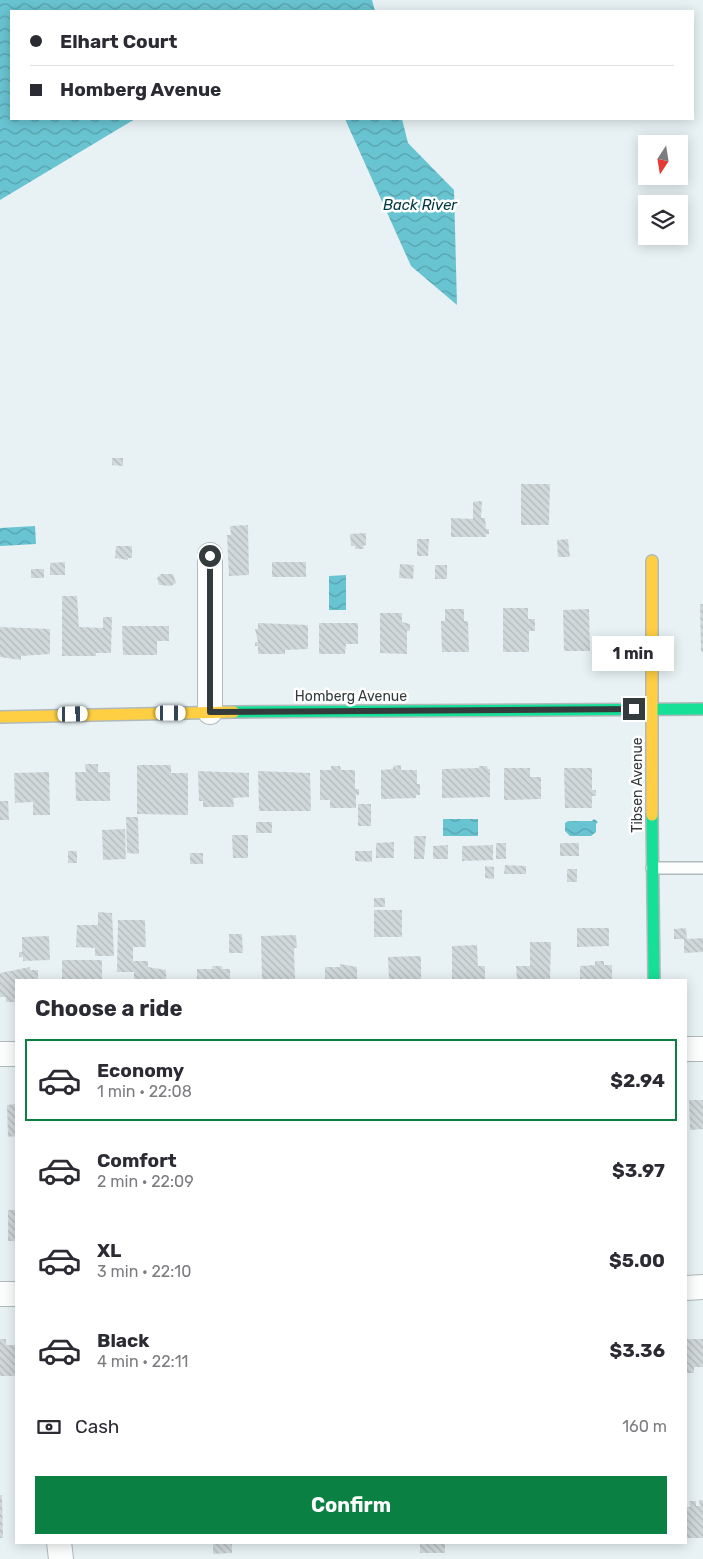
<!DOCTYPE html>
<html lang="en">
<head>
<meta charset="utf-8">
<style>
	body { margin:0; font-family:Rubik,sans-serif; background:#f7f7f7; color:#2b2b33; height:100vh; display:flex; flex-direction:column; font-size:19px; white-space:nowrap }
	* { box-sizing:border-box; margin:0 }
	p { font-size:16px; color:#7c7c81 }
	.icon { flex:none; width:28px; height:28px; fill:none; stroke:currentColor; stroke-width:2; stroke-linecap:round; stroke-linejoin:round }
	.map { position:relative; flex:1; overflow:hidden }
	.details { position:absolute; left:15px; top:979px; width:672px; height:565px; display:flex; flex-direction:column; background:#fff; border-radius:0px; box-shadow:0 2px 12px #0003 }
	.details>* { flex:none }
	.guide { position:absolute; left:10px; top:10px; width:684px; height:110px; border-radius:0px; box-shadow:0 2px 12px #0003; display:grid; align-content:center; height:110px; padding:0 20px; background:#fff }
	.needle { width:32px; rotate:192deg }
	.fabs { position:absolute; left:638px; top:135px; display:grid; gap:10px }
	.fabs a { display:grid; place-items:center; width:50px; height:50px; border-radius:0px; background:#fff; box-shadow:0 2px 12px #0003; font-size:25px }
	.end { position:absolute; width:22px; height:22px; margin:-11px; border:6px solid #333b3c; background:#fff; box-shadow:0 0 0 2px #fff }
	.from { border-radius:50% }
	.bubble { position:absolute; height:35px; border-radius:0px; background:#fff; box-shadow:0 2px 12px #0003; font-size:16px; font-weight:700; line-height:35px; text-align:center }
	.car { position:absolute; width:15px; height:30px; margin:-15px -8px; border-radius:6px; box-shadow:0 0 4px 1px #0007; background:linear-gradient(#fff 24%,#345 0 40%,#fff 0 76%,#345 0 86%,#fff 0) }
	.guide b { display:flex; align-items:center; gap:18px; height:48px; font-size:19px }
	.guide b+b { border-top:1px solid #e1e1e2 }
	.guide i { width:12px; height:12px; background:#2b2b33 }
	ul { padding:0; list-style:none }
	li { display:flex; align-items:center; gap:15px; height:82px; margin:0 10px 8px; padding:0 10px; border:2px solid transparent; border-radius:0px }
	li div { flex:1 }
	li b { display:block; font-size:19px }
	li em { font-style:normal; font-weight:700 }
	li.selected { border-color:#0b8043 }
	li>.icon { width:45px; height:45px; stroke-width:1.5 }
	h2 { padding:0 20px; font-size:22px; line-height:60px }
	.pay { display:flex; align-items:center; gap:12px; height:55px; padding:0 20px; font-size:19px }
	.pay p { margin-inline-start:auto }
	.cta { display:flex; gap:10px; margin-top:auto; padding:10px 20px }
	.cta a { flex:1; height:58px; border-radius:0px; background:#0b8043; color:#fff; font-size:20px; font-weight:700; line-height:58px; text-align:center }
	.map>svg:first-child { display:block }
</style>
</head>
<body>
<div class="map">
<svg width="703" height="1559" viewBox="0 0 703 1559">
	<defs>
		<pattern id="water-waves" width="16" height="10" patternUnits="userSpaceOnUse" patternTransform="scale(1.25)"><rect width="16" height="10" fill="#69c4d2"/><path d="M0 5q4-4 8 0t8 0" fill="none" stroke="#57a0ac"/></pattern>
		<pattern id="building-back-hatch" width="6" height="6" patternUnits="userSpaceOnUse" patternTransform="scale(1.25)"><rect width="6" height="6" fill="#d0d8da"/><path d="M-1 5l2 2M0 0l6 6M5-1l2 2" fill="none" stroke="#b3babc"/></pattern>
	</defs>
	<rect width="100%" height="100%" fill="#e8f2f4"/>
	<g fill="url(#water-waves)">
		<path d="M0 0H372L375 11H11V119H135L0 200Z"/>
		<path d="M345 119H402L408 143 454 190 457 305 411 266Z"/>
		<path d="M35 526 36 544 0 546V528Z"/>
		<path d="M346 575V610H329V576Z"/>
		<rect x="443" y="819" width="35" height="17"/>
		<path d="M594 819 598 822 596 824V832L591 836H570L565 831V823L568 821H592Z"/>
	</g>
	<g fill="url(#building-back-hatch)">
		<path d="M112 458H123V466L112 465Z"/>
		<path d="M521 484H550L549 525H521Z"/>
		<path d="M482 501 481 518H485L486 529H489V534H486V537H451V518L473 519V502Z"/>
		<path d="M248 525 249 575 229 576 227 535H231L230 526Z"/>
		<path d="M366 533V545L363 546 364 549H355V546H351L350 534Z"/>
		<path d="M417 539H429L428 556H417Z"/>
		<path d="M568 539 570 557H558L557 540Z"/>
		<path d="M116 546H132V558H128V560L115 558Z"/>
		<path d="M65 562V575H50V563Z"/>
		<rect x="272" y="562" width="34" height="15"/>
		<path d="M400 564 414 565 413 579 399 578Z"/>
		<rect x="435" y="565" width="12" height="14"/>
		<rect x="31" y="569" width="13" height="9"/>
		<path d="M161 574H173L176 583 171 586 159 585 157 578Z"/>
		<path d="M62 596H77L79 627 103 628V617H112L111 653H96V656H62Z"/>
		<path d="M700 604H703V652H701Z"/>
		<path d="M503 608H528V619H535V631H529V652H503Z"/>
		<path d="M445 609H464V621H468L469 652H442L441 621H445Z"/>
		<path d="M589 609 590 651H564L563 610Z"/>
		<path d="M380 613H402V622L410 624V631H407V654L380 653Z"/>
		<path d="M258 623 308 625V649L285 650V654H258V646H255V642H258L255 629H258Z"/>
		<path d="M319 623H358V644H346L345 654H319Z"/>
		<path d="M122 626H169V641H157V655H123Z"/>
		<path d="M0 627 50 629V654L21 656V660L0 657Z"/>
		<path d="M85 764H98V772H110V801H76L75 772H86Z"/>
		<path d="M137 765H171V773H188V815L137 814Z"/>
		<path d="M401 765V770H417V784H420V795H416V798L381 799V770L393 769V766Z"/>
		<path d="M331 766H340L341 770H355V789H359V795H356V808H330V800H320V770H331Z"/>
		<path d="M479 766H487L488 769H490V797L442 798V769L479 768Z"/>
		<path d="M504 768H530V777H541V799L504 800Z"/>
		<path d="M564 768H592V790H596V796H592V808H565Z"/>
		<path d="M198 771 249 773V797L233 798 234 807H203V801H199Z"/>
		<path d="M258 771 310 773 311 811H259Z"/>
		<path d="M49 772 50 815H33V802L15 803 14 773Z"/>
		<path d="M0 801H8L9 820H0Z"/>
		<rect x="358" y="804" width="13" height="22"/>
		<path d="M126 817H138L139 854 127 853Z"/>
		<rect x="256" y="822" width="16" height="11"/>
		<path d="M125 829 126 859 103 860 102 830Z"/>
		<path d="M232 835H248V858H233Z"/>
		<path d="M414 836H426L424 859H414Z"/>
		<path d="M394 842V858H376V843Z"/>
		<rect x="496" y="843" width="10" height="16"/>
		<rect x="560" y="843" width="19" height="13"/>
		<path d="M448 845V859H433V846Z"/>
		<path d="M493 845V860L462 861V846Z"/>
		<rect x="68" y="851" width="9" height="12"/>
		<path d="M355 851H372V862L355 861Z"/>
		<rect x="190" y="853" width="13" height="11"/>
		<path d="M505 865 526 866V874H504Z"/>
		<path d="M485 866 494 867V879L485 878Z"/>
		<rect x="567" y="869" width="10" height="13"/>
		<rect x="374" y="898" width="11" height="9"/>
		<rect x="374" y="910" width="28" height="27"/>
		<path d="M98 912 112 913 114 956H95V948L76 947 77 925H98Z"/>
		<path d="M118 920H145L146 947H133V961H148V967L166 970V980H134V972H117Z"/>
		<path d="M577 928H609V946L577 947Z"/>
		<path d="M686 928 687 939 703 938V952L684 953V939H674V929Z"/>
		<path d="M229 934H242L243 953H229Z"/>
		<path d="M296 935 297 948H294L295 980H262L261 936Z"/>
		<path d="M49 936 50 960 23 961V957H19V952H22V937Z"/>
		<path d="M530 942H551L550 980H517L516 966H530Z"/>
		<path d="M477 945 478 966H485V980H452V946Z"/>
		<path d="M421 956V980H389L388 957Z"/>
		<rect x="62" y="960" width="40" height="20"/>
		<path d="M595 961H604V965H612V980H580V966L595 965Z"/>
		<path d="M340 964 357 967V980H325V967H340Z"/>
		<path d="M212 966H222V969H230V980H197V969H213Z"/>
		<path d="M30 967V970H38V980H16V1002H6V997H0V973Z"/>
		<path d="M689 1100H703V1129L690 1130Z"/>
		<path d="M16 1104V1136L8 1137 7 1105Z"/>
		<rect x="8" y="1210" width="8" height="31"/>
		<path d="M0 1339H6V1345H16V1376H0Z"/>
		<path d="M686 1339H703V1367H694V1373H687Z"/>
		<path d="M0 1495H2L3 1538H0Z"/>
		<path d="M699 1500H703V1538H686V1507H690L689 1501H696V1506H700Z"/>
		<path d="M213 1542H232V1553L213 1554Z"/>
		<rect x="420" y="1542" width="25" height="11"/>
	</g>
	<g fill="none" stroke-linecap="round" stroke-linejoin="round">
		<g stroke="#b1b9bb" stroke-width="14">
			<path id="lane" d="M652 868H703"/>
		</g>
		<g stroke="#b1b9bb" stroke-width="26">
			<g id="street">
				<path d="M210 712V555"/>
				<path d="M686 1049H703"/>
				<path d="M0 1054H16"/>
				<path d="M686 1288 703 1287"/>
				<path d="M0 1294H16"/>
				<path d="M59 1542 61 1559"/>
			</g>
		</g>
		<g stroke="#b1b9bb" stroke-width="14">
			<g id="fast">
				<path d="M234 712 703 709"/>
				<path d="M652 815 654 980"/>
			</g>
		</g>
		<g stroke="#b1b9bb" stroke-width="14">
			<g id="slow">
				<path d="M652 561V815"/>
				<path d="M0 717 234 712"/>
			</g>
		</g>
		<use href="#lane" stroke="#fcfdfd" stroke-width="11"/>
		<use href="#street" stroke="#fcfdfd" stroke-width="24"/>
		<use href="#fast" stroke="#16e098" stroke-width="11"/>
		<use href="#slow" stroke="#ffcf43" stroke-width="11"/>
	</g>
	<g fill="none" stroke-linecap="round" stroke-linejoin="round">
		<path stroke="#333b3c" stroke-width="6" d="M210 556V712L634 709"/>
	</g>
	<g text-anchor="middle" stroke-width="5" stroke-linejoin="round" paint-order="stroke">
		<g font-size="14" fill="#333b3c" stroke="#fff">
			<text x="351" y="701">Homberg Avenue</text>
			<text transform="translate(637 785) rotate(-90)" y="5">Tibsen Avenue</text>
		</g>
		<g font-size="15" font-style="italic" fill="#003941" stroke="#fff">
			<text x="420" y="210">Back River</text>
		</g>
	</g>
</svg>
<div class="fabs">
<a><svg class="needle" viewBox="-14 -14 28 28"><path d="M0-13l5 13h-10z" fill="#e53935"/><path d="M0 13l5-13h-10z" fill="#7c7c81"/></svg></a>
<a><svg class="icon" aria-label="layers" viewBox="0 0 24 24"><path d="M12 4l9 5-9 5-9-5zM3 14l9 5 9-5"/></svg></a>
</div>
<i class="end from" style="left:210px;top:556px"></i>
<i class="end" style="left:634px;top:709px"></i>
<div class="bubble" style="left:592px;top:636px;width:82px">1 min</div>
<i class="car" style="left:171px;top:713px;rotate:90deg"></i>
<i class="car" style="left:73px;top:714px;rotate:89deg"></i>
<div class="guide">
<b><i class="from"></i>Elhart Court</b>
<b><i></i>Homberg Avenue</b>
</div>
<section class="details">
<h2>Choose a ride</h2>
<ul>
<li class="selected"><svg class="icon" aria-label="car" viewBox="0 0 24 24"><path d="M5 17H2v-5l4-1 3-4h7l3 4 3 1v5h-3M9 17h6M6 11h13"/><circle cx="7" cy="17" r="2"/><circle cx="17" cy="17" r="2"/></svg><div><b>Economy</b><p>1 min · 22:08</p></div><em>$2.94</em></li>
<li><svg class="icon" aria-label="car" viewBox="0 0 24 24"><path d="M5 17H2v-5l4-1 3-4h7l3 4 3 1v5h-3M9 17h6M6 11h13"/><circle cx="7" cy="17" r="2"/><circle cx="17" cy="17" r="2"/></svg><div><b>Comfort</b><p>2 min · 22:09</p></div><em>$3.97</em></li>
<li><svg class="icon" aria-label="car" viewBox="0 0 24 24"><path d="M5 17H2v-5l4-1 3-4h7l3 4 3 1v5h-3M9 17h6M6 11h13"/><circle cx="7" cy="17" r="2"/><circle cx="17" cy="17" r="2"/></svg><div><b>XL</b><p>3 min · 22:10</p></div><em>$5.00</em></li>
<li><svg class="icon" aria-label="car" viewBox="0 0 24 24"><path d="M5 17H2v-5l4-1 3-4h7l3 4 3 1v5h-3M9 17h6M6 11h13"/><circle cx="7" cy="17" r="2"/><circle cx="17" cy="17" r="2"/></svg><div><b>Black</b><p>4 min · 22:11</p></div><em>$3.36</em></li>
</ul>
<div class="pay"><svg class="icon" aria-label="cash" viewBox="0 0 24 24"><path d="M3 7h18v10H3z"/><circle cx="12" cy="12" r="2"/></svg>Cash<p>160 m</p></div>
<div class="cta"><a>Confirm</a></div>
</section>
</div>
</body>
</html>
